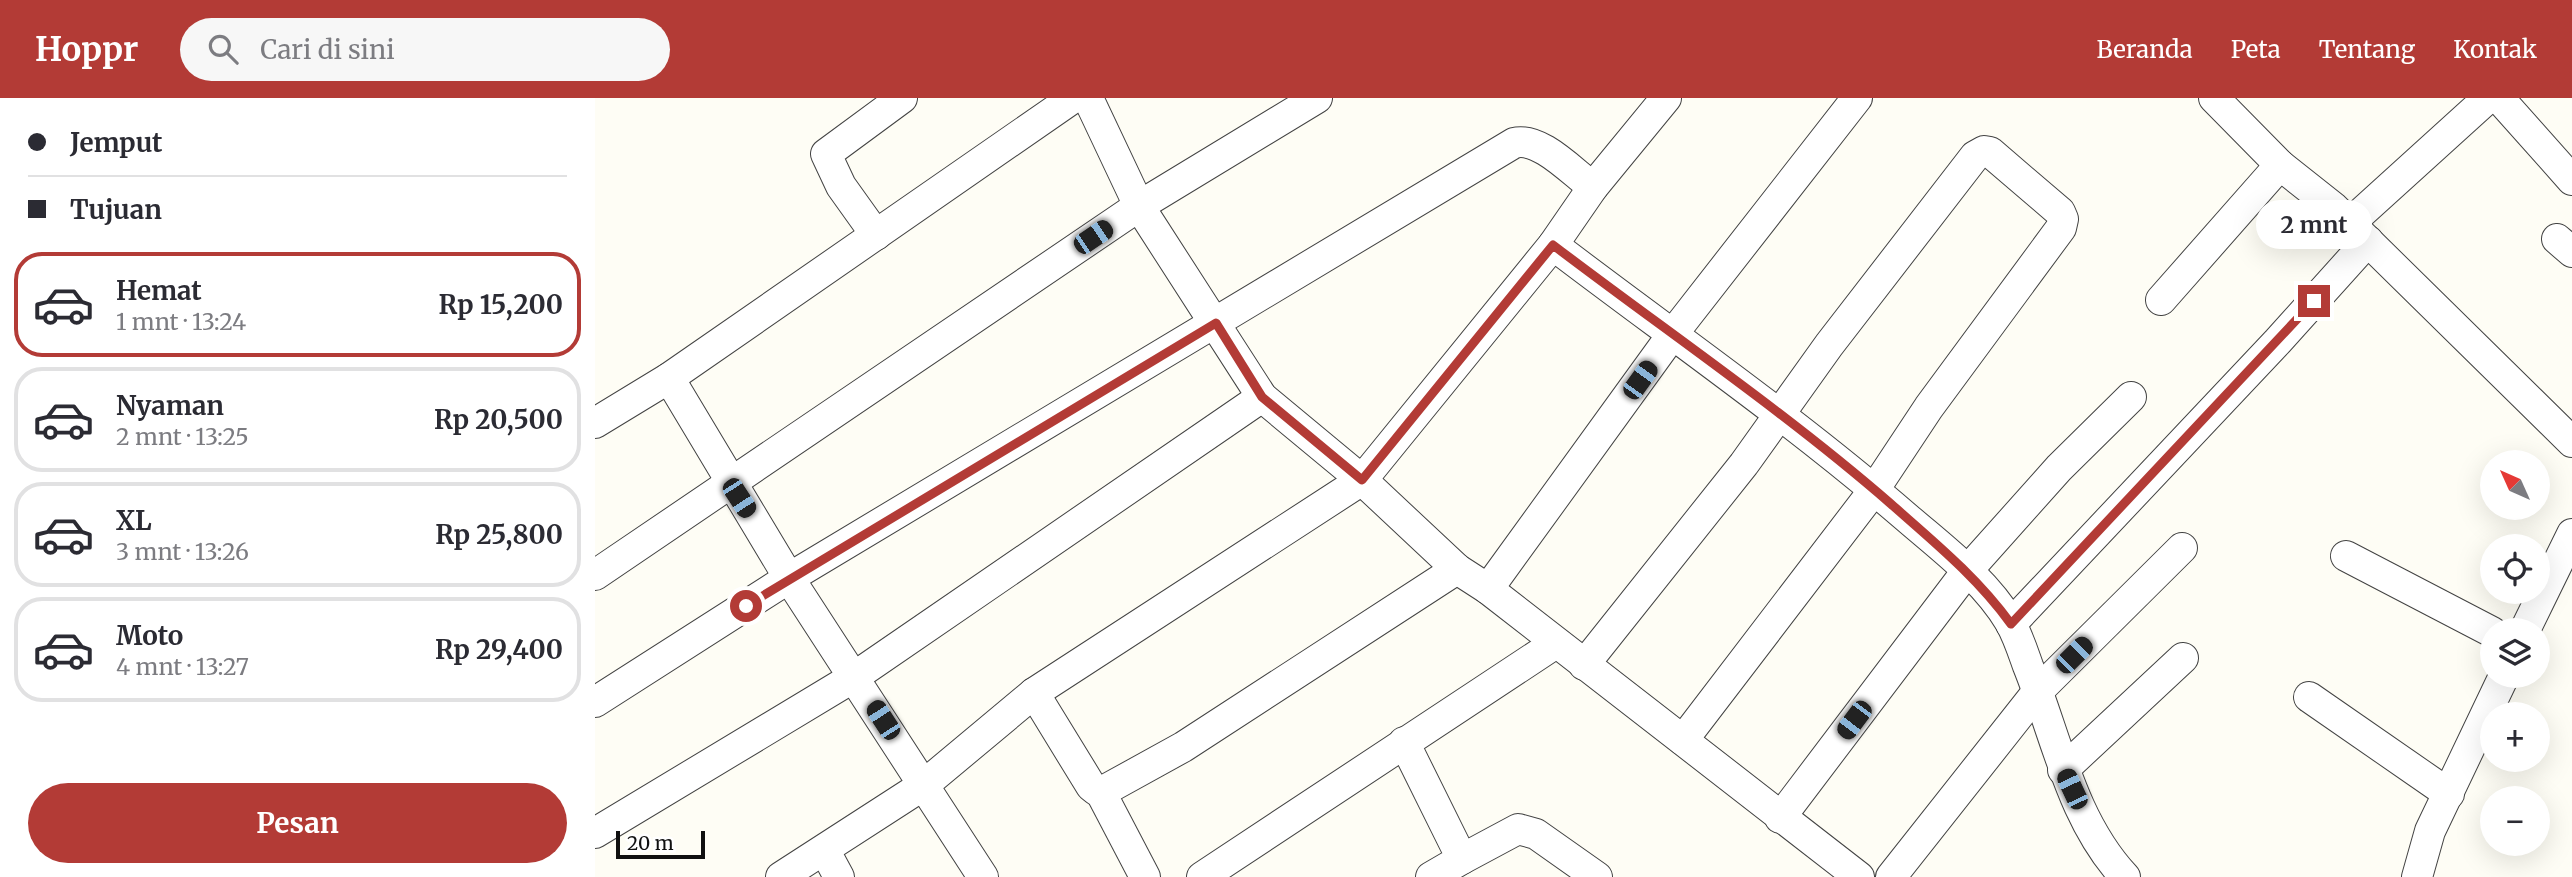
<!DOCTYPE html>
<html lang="id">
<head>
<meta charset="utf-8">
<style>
	body { margin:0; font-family:Merriweather,serif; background:#f7f7f7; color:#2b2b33; height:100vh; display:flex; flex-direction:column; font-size:26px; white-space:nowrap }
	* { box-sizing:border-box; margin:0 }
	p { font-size:23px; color:#7c7c81 }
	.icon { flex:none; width:38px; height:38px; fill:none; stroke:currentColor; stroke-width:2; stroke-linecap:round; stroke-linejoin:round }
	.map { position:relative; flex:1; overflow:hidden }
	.drawer { display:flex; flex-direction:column; background:#fff; width:595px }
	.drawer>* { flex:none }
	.banner { display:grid; align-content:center; height:154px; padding:0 28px; background:#fff }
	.needle { width:46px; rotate:315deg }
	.tools { position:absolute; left:1885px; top:352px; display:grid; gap:14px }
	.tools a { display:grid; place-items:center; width:70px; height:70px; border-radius:50%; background:#fff; box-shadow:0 7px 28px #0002; font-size:35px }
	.scale { position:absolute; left:21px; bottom:18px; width:89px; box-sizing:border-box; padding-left:7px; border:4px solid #101010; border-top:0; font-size:19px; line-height:24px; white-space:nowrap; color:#101010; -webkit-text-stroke:5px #fff; paint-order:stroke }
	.end { position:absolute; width:32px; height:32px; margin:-16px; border:9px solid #b33b36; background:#fff; box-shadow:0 0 0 4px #fff }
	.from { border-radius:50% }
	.bubble { position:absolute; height:49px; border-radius:24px; background:#fff; box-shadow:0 7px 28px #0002; font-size:23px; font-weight:700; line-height:49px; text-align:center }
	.car { position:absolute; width:21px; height:42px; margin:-21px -10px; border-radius:9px; box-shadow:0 0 5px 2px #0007; background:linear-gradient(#222 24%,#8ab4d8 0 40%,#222 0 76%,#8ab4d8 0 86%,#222 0) }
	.banner b { display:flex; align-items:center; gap:24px; height:66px; font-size:26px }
	.banner b+b { border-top:2px solid #e1e1e2 }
	.banner i { width:18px; height:18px; background:#2b2b33 }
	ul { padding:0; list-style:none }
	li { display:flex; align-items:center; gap:21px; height:105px; margin:0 14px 10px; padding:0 14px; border:4px solid #e1e1e2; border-radius:28px }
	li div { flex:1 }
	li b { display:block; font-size:26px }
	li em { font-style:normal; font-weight:700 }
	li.active { border-color:#b33b36 }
	li>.icon { width:63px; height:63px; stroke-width:1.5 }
	.primary-button { display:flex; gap:14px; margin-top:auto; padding:14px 28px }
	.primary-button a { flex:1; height:80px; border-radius:42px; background:#b33b36; color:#fff; font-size:28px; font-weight:700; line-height:80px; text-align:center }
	header { display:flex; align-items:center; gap:42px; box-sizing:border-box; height:98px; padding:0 35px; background:#b33b36; color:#fff }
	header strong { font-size:33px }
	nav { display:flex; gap:38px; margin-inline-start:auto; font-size:24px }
	.search { width:490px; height:63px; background:#f7f7f7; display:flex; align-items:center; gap:18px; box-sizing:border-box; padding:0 24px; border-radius:38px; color:#7c7c81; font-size:26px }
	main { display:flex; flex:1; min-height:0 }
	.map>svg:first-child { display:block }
</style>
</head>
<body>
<header>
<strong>Hoppr</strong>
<div class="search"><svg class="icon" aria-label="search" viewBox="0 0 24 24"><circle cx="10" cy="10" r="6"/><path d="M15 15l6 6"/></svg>Cari di sini</div>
<nav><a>Beranda</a><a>Peta</a><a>Tentang</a><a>Kontak</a></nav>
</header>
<main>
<section class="drawer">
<div class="banner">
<b><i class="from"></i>Jemput</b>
<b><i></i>Tujuan</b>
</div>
<ul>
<li class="active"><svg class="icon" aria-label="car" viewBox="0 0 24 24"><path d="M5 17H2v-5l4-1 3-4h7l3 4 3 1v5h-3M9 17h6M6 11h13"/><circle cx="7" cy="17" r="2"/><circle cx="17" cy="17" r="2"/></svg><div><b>Hemat</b><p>1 mnt · 13:24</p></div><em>Rp 15,200</em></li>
<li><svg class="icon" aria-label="car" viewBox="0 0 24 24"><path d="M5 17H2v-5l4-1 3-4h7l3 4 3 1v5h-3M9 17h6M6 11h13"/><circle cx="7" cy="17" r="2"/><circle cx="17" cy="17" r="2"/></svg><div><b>Nyaman</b><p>2 mnt · 13:25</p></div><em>Rp 20,500</em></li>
<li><svg class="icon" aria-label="car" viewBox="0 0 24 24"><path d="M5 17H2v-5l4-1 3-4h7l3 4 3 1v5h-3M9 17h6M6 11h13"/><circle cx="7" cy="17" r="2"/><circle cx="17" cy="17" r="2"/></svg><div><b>XL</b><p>3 mnt · 13:26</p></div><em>Rp 25,800</em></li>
<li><svg class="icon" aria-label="car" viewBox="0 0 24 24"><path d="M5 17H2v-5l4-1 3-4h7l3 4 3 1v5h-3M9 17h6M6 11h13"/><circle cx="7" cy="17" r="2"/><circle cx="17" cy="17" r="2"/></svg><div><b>Moto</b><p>4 mnt · 13:27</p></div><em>Rp 29,400</em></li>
</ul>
<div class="primary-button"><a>Pesan</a></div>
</section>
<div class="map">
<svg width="1977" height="779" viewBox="0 0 1977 779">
	<rect width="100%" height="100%" fill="#fefdf5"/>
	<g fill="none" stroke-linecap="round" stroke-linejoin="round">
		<g stroke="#434343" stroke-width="32">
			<g id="street">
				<path d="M493 0 544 108 667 299 767 382 862 471 893 491 1264 779"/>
				<path d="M1619 0 1685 67 1738 109 1977 344"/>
				<path d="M1904 0 1977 82"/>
				<path d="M1754 126 1893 0"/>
				<path d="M281 137 246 88 231 56 307 0"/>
				<path d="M1962 141 1977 154"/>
				<path d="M958 147C1076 237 1199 322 1311 419 1348 451 1390 482 1415 524 1423 538 1428 554 1433 568 1462 640 1476 721 1530 779"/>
				<path d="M1566 202 1685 67"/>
				<path d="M74 280 194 480 388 779"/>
				<path d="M0 325 74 280 478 0"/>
				<path d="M1751 458 1897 534"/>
				<path d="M0 477 544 108 722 0"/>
				<path d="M893 491 1077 237 1262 0"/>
				<path d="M1416 526 1683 243 1773 143"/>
				<path d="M1930 532 1977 436"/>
				<path d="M989 567 1149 366 1234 247 1380 58 1389 53 1395 54 1465 114 1468 121 1466 130 1334 309 1279 392 1088 642"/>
				<path d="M439 595 496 688 501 692H510L588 649 862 471"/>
				<path d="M1714 599 1854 696"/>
				<path d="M0 604 194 480 919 45C945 38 978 75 998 89"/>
				<path d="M809 644 867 761 836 779"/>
				<path d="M1468 672 1588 560"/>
				<path d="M505 693 550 779"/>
				<path d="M1185 720 1372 473 1464 370 1536 299"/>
				<path d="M0 735 259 579 667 299"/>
				<path d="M230 753 244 779"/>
				<path d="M867 761 923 731 941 736 1002 779"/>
				<path d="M186 779 330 686 439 595 767 382 958 147 998 89 1071 0"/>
				<path d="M607 779 961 545"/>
				<path d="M1296 779 1443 593 1587 450"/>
				<path d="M1822 779 1835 733 1909 578"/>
			</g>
		</g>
		<use href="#street" stroke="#fff" stroke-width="30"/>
	</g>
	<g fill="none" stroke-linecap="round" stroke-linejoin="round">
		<path stroke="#b33b36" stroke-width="9" d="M151 508 621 225 667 299 767 382 958 147C1071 233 1189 313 1296 406 1339 444 1382 479 1416 526L1719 203"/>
	</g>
</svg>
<div class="tools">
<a><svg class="needle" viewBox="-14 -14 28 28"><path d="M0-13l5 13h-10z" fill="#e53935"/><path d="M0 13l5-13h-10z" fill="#7c7c81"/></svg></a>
<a><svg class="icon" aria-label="locate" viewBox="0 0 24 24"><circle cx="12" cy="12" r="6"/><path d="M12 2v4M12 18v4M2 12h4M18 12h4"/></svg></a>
<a><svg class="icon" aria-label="layers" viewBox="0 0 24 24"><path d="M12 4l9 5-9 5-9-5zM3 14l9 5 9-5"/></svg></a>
<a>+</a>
<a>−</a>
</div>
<div class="scale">20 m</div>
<i class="end from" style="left:151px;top:508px"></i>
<i class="end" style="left:1719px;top:203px"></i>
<div class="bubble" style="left:1661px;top:102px;width:116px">2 mnt</div>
<i class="car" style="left:498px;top:139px;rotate:56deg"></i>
<i class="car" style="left:1045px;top:282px;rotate:36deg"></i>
<i class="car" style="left:144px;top:400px;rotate:147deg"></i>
<i class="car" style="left:1479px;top:557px;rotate:45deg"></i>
<i class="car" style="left:288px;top:622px;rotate:327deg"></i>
<i class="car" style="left:1259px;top:622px;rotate:217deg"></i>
<i class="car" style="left:1477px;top:691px;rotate:335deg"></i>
</div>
</main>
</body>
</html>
